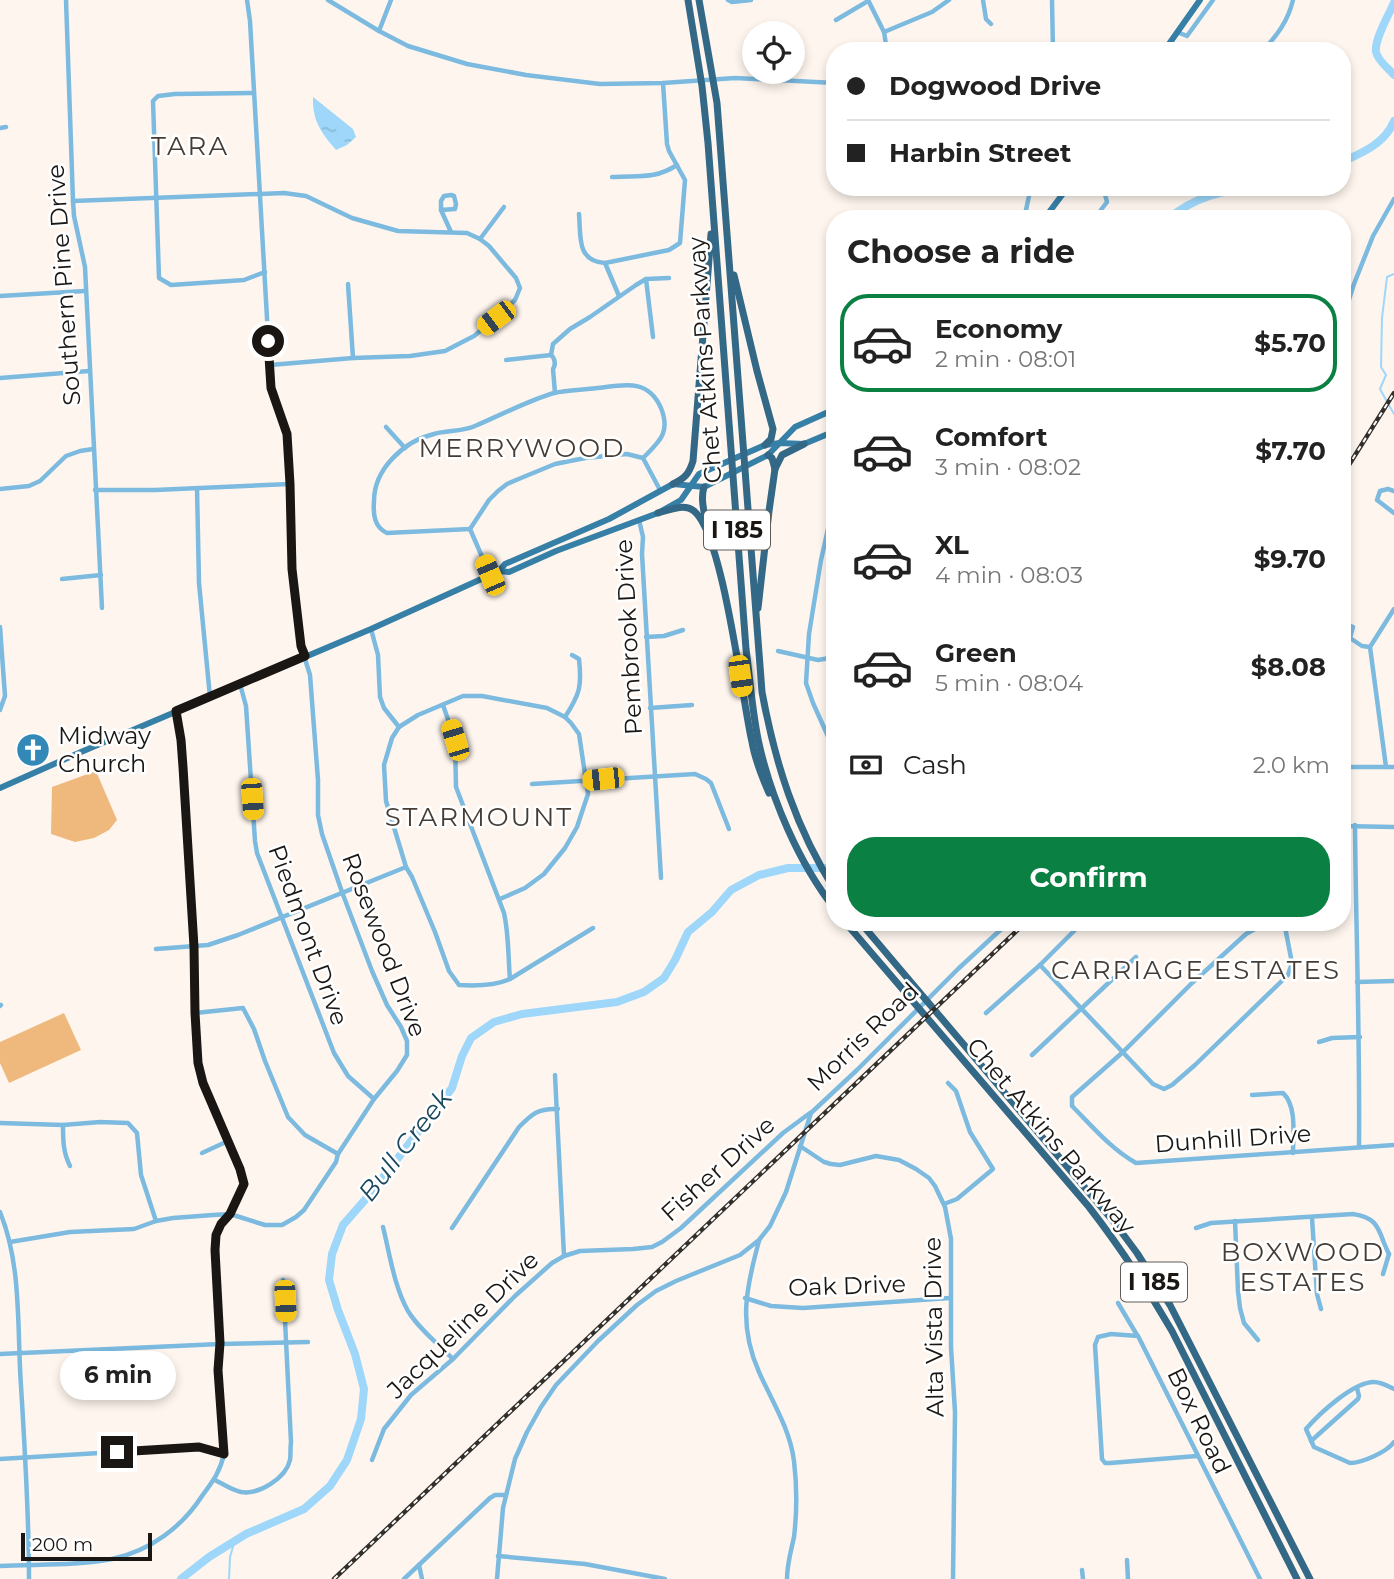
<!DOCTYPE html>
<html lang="en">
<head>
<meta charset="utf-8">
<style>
	body { margin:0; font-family:Montserrat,sans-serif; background:#f2f2f2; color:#222; height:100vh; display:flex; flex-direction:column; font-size:26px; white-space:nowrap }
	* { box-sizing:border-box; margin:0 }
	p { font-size:23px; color:#767676 }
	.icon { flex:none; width:38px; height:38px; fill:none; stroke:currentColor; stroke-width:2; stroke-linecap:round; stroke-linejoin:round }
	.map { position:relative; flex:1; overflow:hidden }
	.drawer { position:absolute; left:826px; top:210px; width:525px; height:721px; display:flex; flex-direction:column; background:#fff; border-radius:28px; box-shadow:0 4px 10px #0003 }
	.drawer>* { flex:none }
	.hud { position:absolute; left:826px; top:42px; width:525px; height:154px; border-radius:28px; box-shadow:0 4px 10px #0003; display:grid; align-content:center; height:154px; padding:0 21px; background:#fff }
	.tools { position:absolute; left:742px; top:21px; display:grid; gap:14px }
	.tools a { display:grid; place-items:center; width:63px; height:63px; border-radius:50%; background:#fff; box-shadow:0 4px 10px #0003; font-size:35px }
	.scale { position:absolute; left:21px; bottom:18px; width:131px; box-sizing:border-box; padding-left:7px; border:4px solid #1a1613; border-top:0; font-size:19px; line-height:24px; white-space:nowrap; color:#1a1613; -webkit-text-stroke:5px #fff; paint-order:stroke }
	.end { position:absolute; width:32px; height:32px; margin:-16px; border:9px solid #1a1613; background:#fff; box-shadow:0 0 0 4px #fff }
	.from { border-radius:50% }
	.bubble { position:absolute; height:49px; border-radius:24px; background:#fff; box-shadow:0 4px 10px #0003; font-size:23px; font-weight:700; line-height:49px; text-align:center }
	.car { position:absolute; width:21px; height:42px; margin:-21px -10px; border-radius:9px; box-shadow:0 0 5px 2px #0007; background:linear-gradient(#f5c518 24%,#345 0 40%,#f5c518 0 76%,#345 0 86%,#f5c518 0) }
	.hud b { display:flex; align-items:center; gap:24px; height:66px; font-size:26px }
	.hud b+b { border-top:2px solid #e0e0e0 }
	.hud i { width:18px; height:18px; background:#222 }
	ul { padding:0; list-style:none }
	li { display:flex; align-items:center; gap:21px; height:98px; margin:0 14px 10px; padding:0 7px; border:4px solid transparent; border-radius:28px }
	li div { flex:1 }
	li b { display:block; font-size:26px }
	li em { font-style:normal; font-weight:700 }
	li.on { border-color:#0b8043 }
	li>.icon { width:63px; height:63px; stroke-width:1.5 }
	h2 { padding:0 21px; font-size:32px; line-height:84px }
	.pay { display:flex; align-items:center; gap:18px; height:77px; padding:0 21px; font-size:26px }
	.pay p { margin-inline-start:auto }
	.cta { display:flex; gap:14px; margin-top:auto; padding:14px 21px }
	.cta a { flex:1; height:80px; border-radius:28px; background:#0b8043; color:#fff; font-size:28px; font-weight:700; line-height:80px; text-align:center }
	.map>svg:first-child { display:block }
</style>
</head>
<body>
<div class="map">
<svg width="1394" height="1579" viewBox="0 0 1394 1579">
	<defs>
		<pattern id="water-ripples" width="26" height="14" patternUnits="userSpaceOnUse" patternTransform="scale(1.75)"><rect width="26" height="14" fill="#9ed7fa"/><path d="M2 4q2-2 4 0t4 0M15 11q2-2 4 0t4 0" fill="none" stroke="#88b8d5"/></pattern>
	</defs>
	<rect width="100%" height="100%" fill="#fef6ee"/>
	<g fill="#efb97e">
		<path d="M96 771 117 820 109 830 94 838 75 842 51 834 52 787Z"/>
		<path d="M64 1013 81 1050 9 1083 0 1063V1042Z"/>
	</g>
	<path fill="url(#water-ripples)" d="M313 97 353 129 356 137 347 145 336 150C321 133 312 120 313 97Z"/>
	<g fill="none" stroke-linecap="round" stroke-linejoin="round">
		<g stroke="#9ed7fa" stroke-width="2">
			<path d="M1394 274 1387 277 1382 318 1381 367 1386 375 1380 389 1394 414"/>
			<path d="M229 1579 230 1557 235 1540"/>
		</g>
		<g stroke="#9ed7fa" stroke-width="8">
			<path d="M1394 3C1389 14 1374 40 1376 52 1378 61 1388 68 1394 75"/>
			<path d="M1342 162C1364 152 1385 143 1394 121"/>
			<path d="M1168 219C1196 196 1221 191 1256 187"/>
			<path d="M181 1579 209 1557 246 1534 304 1509 330 1486 347 1460 361 1419 364 1389 355 1354 338 1310 329 1280 332 1254 343 1225 371 1193 452 1088 462 1056 471 1038 494 1022 522 1014 617 1002 644 992 664 978 675 960 688 932 712 912 731 890 759 875 788 868H835"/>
		</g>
		<g stroke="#7cbae0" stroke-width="4.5">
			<path d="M66 0 73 201 74 216 85 267 102 608"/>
			<path d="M328 0 379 31 408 46 467 64 526 75 600 84 663 83 735 78 835 83"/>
			<path d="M728 0 732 2 751 0"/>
			<path d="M868 0 884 32 887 51"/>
			<path d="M983 0 986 19 991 24"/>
			<path d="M1052 0 1053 51"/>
			<path d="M836 20 868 1"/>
			<path d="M379 31 391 0"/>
			<path d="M884 32 932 12 949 0"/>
			<path d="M1177 32 1187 36 1213 0"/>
			<path d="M1262 51C1277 36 1288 21 1293 0"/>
			<path d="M253 93 175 94 158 96 153 101 159 278 171 285 244 280 265 272"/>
			<path d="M0 128 6 127"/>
			<path d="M612 177C638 175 654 180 677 165"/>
			<path d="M451 195 454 196 456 204 455 209 441 210V201L444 196Z"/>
			<path d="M73 201 284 193 306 196 352 218 398 231 467 233 480 239 489 246 516 278 520 288 515 300 496 318 474 336 445 351 410 356 353 358 270 365"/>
			<path d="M441 210 451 232"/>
			<path d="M579 214C581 236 576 261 605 263L669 250 680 243 685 180 669 151 667 144 663 83"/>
			<path d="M1024 219 1031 187"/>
			<path d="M1094 219 1107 202 1104 191 1100 187"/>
			<path d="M480 239 504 207"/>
			<path d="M605 263 619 296"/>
			<path d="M646 279 653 337"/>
			<path d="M348 284 353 358"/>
			<path d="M0 296 85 291"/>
			<path d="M1342 321 1354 284 1373 236 1394 199"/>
			<path d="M506 360 551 355"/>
			<path d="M0 378 89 371"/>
			<path d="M555 393 553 369C556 365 555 358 551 355L553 344 570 329 590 317 636 285 646 279 669 278"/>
			<path d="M386 427 405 448"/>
			<path d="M643 458 660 490"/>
			<path d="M197 488 199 583 210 697"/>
			<path d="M0 489 29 486 40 481 66 456 80 451 93 449"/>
			<path d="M95 490H155L290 484"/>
			<path d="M1394 491 1388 489 1380 491 1377 500 1394 513"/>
			<path d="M835 498 821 560 809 634 806 683 813 703 835 752"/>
			<path d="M639 520 643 537 642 554 661 878"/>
			<path d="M470 529 387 533C374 527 373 514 374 501 374 469 404 441 434 434 447 430 462 432 475 426 501 415 527 401 554 393 568 390 583 390 597 388 624 385 648 378 661 408 671 433 659 442 643 458"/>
			<path d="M490 575 470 529 489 500 498 491 507 484 521 478 555 464 585 458 627 454 643 458"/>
			<path d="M62 579 101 575"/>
			<path d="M1342 622 1353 627 1350 638 1342 650"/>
			<path d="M0 627 5 696 0 710"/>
			<path d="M371 629 378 655 380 697 384 708 399 727"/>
			<path d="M646 637 664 636 683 630"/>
			<path d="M1350 638 1362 646 1370 647"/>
			<path d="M778 651 818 660 835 657"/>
			<path d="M240 684 246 706 255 841 257 853 334 1053 348 1076 374 1099"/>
			<path d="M443 705 455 740 456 787 504 913C509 935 508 957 510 979"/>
			<path d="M650 708 692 705"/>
			<path d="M565 717C580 694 582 686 579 659L572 655"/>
			<path d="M1342 767H1394"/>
			<path d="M1386 767 1370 647 1394 609"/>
			<path d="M532 784 695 774 706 779 711 783 729 829"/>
			<path d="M829 816 835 813"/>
			<path d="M1355 825C1356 932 1360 1039 1359 1146"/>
			<path d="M1342 826 1394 827"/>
			<path d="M500 899 525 888 544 874 565 848 577 827 588 794 579 734 571 723 565 717 547 708 482 696H463L418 715 399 727 392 738 384 765 386 801 406 867 412 877 435 932 449 971 459 985C475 986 494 986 510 979L593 928"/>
			<path d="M1279 922 1262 925 1246 934 1192 983 1123 1052 1072 1097V1106C1092 1126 1111 1149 1136 1163L1394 1145"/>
			<path d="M156 949 208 945 238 935 406 867"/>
			<path d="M1040 965 1153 1084 1164 1089 1172 1085 1195 1065 1288 975 1292 963 1284 922"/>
			<path d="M1357 982 1394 981"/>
			<path d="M0 1006 1 1005"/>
			<path d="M195 1013 243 1008 254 1029 265 1061 288 1117 305 1135 338 1154"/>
			<path d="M986 1013 1040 965 1083 922"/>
			<path d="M1319 1042 1332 1038 1360 1037"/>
			<path d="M1032 1055 1136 957"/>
			<path d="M555 1075 564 1256"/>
			<path d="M1252 1095 1283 1093C1297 1106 1293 1135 1293 1153"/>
			<path d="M0 1123 63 1125 100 1122 128 1123 137 1133 141 1175 156 1221"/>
			<path d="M63 1125C63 1140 63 1152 70 1166"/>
			<path d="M800 1146 824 1162 831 1164 840 1165 876 1156 899 1160 916 1169 929 1178 935 1186 945 1207 951 1239V1347L955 1412 953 1579"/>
			<path d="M202 1153 228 1141"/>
			<path d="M944 1204 957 1199 993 1169 970 1132 956 1091 948 1083"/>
			<path d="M0 1212C22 1265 17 1330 21 1386 25 1450 29 1515 29 1579"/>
			<path d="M1312 1218 1317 1294 1321 1309"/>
			<path d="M1235 1221 1238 1291 1240 1308 1244 1323 1258 1340"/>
			<path d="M383 1227C390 1255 394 1286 408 1311 419 1329 438 1344 453 1359"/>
			<path d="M452 1228 519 1127C532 1114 538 1108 558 1109"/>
			<path d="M1196 1228 1211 1223 1353 1214C1382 1218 1378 1234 1389 1254"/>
			<path d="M759 1241C746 1288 738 1325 759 1372 772 1401 790 1429 794 1461 797 1486 797 1512 794 1537 791 1551 787 1564 787 1579"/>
			<path d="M10 1242 70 1232 134 1229 156 1221 173 1218 213 1215 230 1214 265 1225H282L296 1217 304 1210 336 1162 338 1154 374 1099 397 1071 407 1055V1041L401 1027 387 1005 372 971 342 892 322 834 318 815V780L310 675 301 646 292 569 290 484 287 434 271 388 250 21 247 0"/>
			<path d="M1383 1274 1389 1254"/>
			<path d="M745 1298 771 1306 803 1308 950 1298"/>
			<path d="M1118 1303 1137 1335"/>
			<path d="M0 1354 220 1344 308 1342"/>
			<path d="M1394 1389C1388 1386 1381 1382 1374 1382 1353 1382 1319 1414 1306 1429L1314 1447 1350 1463C1362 1463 1387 1452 1394 1442"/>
			<path d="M1311 1441 1358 1399 1359 1396 1357 1388"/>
			<path d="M1197 1456 1110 1463H1105L1102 1459 1095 1345 1098 1337 1111 1334 1138 1336 1260 1579"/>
			<path d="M0 1459 199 1447 224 1454"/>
			<path d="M372 1460 384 1429 411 1395 453 1359 515 1296 552 1263 564 1256 580 1251 633 1249 652 1247 662 1242 681 1228 783 1133 810 1113"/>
			<path d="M215 1480C223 1484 232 1490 241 1492 259 1495 286 1478 290 1460 291 1454 290 1448 291 1442L283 1280"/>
			<path d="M498 1556 585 1564 665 1579"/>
			<path d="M1127 1560 1128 1579"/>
			<path d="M419 1565 422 1579"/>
			<path d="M0 1566C37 1564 76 1566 112 1559 150 1551 182 1527 202 1496 213 1481 220 1472 224 1454L218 1370 220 1344 215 1250 216 1235 221 1224 230 1214 244 1184 241 1169 203 1083 198 1064 195 1013 194 947 183 767 181 740 176 712"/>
			<path d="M1082 1570 1083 1579"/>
			<path d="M404 1579 490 1498 495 1495H505"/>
			<path d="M497 1579 503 1508 515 1459 527 1432 541 1407 556 1385 598 1341 637 1305 656 1291 676 1281 740 1255 759 1240 770 1226 786 1192 811 1113 857 1070 958 969 1009 922"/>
		</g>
		<g stroke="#367fa7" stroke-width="6">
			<path d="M1164 51 1200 0"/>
			<path d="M1044 219 1068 187"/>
			<path d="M499 571 509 572 556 551 658 513 681 500 699 474 765 445 780 443 804 444 835 431"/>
			<path d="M0 788 81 752 371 629 499 571 505 564 609 519 673 484 704 487 768 455 795 427 835 409"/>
		</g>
		<g stroke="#336887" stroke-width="7">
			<path d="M688 0 702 86 708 143 746 649C750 679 752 709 758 739 770 796 799 864 835 909"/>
			<path d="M699 0 717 103 762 692C775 763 796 829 835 890"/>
			<path d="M734 275 757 371 773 429 771 439 765 445"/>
			<path d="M775 469 782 455 804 444"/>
			<path d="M673 484C685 478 689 474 693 461L711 234"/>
			<path d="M704 487C700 500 705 514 707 528"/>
			<path d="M658 513C669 510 684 503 694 511 723 534 742 699 752 742 755 760 762 777 769 793"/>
			<path d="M758 608 769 511 775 469 772 458 768 455"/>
			<path d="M845 922 1089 1207C1120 1247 1147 1288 1172 1331L1297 1579"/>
			<path d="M860 922 1114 1222 1137 1253 1170 1305 1310 1579"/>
		</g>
		<g stroke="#332f2b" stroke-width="4.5">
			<g id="rail">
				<path d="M1342 476 1394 393"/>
				<path d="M334 1579 1026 922"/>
			</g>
		</g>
		<use href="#rail" stroke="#fff" stroke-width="2" stroke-dasharray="5" stroke-linecap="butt"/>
	</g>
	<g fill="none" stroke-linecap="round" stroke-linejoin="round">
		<path stroke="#1a1613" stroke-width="9" d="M117 1452 199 1447 224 1454 218 1370 220 1343 215 1250 216 1235 221 1224 230 1214 244 1184 240 1169 203 1083 198 1063 195 1013 194 947 183 767 181 740 176 711 305 656 301 646 292 569 290 484 287 434 271 388 268 341"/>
	</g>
	<defs>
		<g id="church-disc" transform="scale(1.75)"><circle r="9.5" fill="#3289b8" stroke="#fff"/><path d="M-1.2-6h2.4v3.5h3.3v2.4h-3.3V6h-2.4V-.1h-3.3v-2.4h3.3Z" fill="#fff"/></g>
	</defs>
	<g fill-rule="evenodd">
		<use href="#church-disc" x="33" y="750"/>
	</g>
	<g text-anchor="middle" stroke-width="5" stroke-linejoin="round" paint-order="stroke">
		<g fill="#fff" stroke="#5f5c5a" stroke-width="2">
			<rect x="704" y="510.5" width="66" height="39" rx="5"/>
			<rect x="1121" y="1262.5" width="66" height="39" rx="5"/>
		</g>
		<g font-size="23" font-weight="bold" fill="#1a1613">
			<text x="737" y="538">I 185</text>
			<text x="1154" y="1290">I 185</text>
		</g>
		<g font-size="24" fill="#1a1613" stroke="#fff">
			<text transform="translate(64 285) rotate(-94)" y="8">Southern Pine Drive</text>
			<text transform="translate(705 360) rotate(-94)" y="8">Chet Atkins Parkway</text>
			<text transform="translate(629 637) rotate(-93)" y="8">Pembrook Drive</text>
			<text transform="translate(308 935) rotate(70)" y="8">Piedmont Drive</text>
			<text transform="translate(384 945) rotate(69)" y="8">Rosewood Drive</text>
			<text transform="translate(863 1037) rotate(-44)" y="8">Morris Road</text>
			<text transform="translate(1051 1136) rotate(50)" y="8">Chet Atkins Parkway</text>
			<text transform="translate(1233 1139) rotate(-4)" y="8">Dunhill Drive</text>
			<text transform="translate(718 1169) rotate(-42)" y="8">Fisher Drive</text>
			<text transform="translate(847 1286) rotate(-2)" y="8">Oak Drive</text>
			<text transform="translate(463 1325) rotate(-44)" y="8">Jacqueline Drive</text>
			<text transform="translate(934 1327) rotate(-91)" y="8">Alta Vista Drive</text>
			<text transform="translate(1199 1421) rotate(64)" y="8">Box Road</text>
		</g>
		<g font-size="24" fill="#1a1613" stroke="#fff" text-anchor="start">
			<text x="58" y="744">Midway<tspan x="58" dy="28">Church</tspan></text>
		</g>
		<g font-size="26" letter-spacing="2" fill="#453d35" stroke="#fff">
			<text x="190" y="155">TARA</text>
			<text x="522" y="457">MERRYWOOD</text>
			<text x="479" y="826">STARMOUNT</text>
			<text x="1196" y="979">CARRIAGE ESTATES</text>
			<text x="1303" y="1261">BOXWOOD<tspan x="1303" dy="30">ESTATES</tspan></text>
		</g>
		<g font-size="26" font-style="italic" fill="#1b475f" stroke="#fff">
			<text transform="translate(405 1145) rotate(-52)" y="9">Bull Creek</text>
		</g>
	</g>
</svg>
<div class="tools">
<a><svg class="icon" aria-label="locate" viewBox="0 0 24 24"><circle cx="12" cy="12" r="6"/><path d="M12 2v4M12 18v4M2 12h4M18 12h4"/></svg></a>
</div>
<div class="scale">200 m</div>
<i class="end from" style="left:268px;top:341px"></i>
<i class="end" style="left:117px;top:1452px"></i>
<div class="bubble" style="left:60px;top:1351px;width:116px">6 min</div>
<i class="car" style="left:496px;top:318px;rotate:233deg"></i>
<i class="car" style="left:490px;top:575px;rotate:337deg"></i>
<i class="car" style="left:740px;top:676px;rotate:172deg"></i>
<i class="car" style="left:455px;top:740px;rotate:343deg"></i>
<i class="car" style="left:603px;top:779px;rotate:264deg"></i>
<i class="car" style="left:252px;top:799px;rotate:176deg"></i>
<i class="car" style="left:285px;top:1301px;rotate:177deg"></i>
<div class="hud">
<b><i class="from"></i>Dogwood Drive</b>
<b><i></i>Harbin Street</b>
</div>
<section class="drawer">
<h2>Choose a ride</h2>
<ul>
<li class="on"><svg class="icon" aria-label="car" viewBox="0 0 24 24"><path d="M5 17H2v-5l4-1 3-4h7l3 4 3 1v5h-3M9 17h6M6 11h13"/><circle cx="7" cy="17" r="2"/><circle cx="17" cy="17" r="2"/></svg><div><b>Economy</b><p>2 min · 08:01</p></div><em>$5.70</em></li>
<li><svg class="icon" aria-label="car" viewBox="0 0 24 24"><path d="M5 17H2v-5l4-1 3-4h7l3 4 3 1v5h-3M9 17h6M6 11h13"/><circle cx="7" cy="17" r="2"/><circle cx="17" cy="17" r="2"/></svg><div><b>Comfort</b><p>3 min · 08:02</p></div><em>$7.70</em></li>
<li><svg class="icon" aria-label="car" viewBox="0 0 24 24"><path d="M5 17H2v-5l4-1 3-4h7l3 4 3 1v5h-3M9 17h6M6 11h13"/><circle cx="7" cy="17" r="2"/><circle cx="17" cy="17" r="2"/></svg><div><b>XL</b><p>4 min · 08:03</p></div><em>$9.70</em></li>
<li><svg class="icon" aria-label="car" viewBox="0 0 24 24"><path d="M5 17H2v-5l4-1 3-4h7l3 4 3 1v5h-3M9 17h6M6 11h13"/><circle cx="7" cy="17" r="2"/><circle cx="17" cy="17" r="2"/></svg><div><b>Green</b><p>5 min · 08:04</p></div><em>$8.08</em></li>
</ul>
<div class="pay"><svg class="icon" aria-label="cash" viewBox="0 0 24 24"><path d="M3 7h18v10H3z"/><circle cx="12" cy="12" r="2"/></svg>Cash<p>2.0 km</p></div>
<div class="cta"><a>Confirm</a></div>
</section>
</div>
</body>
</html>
